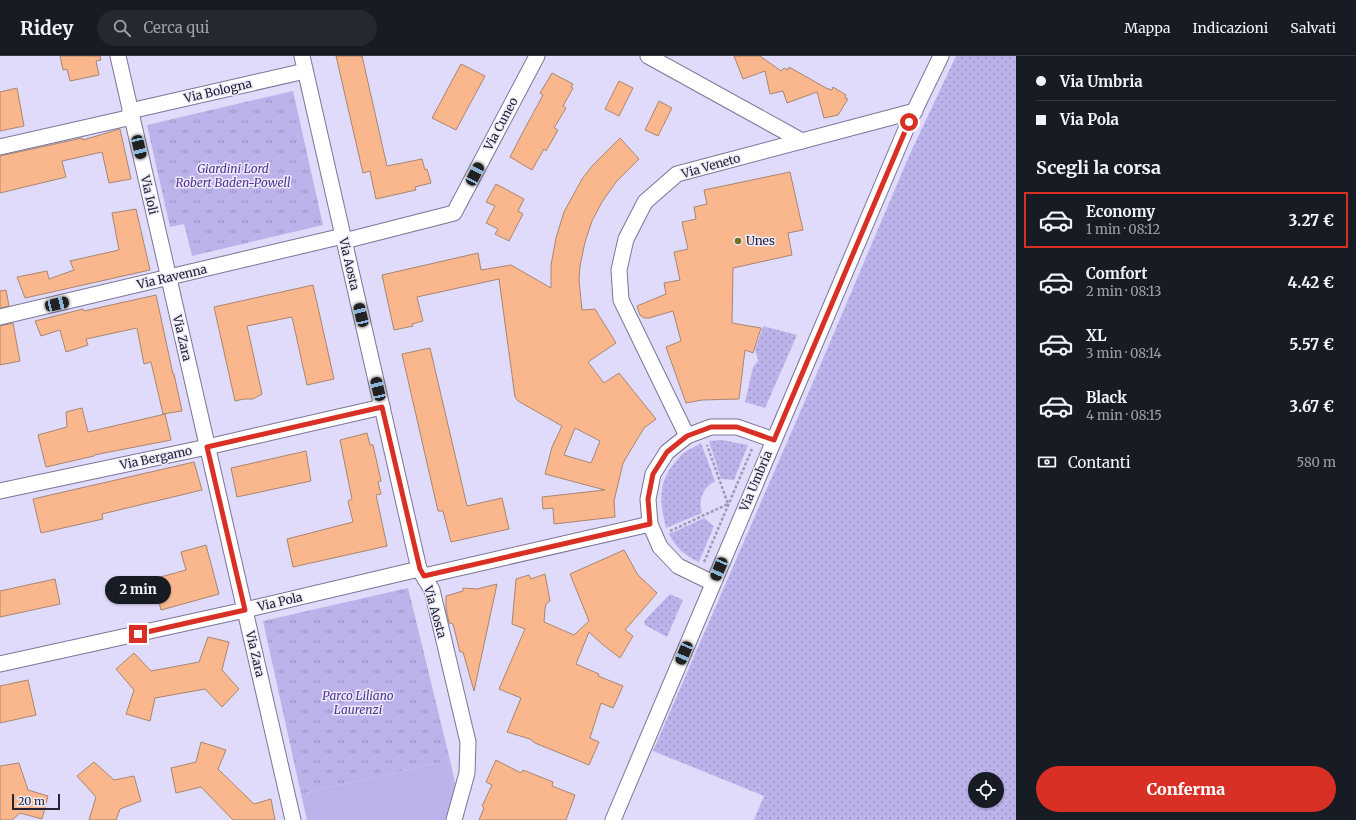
<!DOCTYPE html>
<html lang="it">
<head>
<meta charset="utf-8">
<style>
	body { margin:0; font-family:Merriweather,serif; background:#242831; color:#f1f3f6; height:100vh; display:flex; flex-direction:column; font-size:15px; white-space:nowrap }
	* { box-sizing:border-box; margin:0 }
	p { font-size:13px; color:#9ea1a6 }
	.icon { flex:none; width:22px; height:22px; fill:none; stroke:currentColor; stroke-width:2; stroke-linecap:round; stroke-linejoin:round }
	.map { position:relative; flex:1; overflow:hidden }
	.drawer { display:flex; flex-direction:column; background:#171b24; width:340px }
	.drawer>* { flex:none }
	.banner { display:grid; align-content:center; height:88px; padding:0 20px; background:#171b24 }
	.fabs { position:absolute; left:968px; top:716px; display:grid; gap:8px }
	.fabs a { display:grid; place-items:center; width:36px; height:36px; border-radius:50%; background:#171b24; box-shadow:0 1px 3px #0004; font-size:20px }
	.scale { position:absolute; left:12px; bottom:10px; width:48px; box-sizing:border-box; padding-left:4px; border:2px solid #252331; border-top:0; font-size:11px; line-height:14px; white-space:nowrap; color:#252331; -webkit-text-stroke:3px #edebfb; paint-order:stroke }
	.end { position:absolute; width:18px; height:18px; margin:-9px; border:5px solid #d93025; background:#fff; box-shadow:0 0 0 2px #fff }
	.from { border-radius:50% }
	.bubble { position:absolute; height:28px; border-radius:14px; background:#171b24; box-shadow:0 1px 3px #0004; font-size:13px; font-weight:800; line-height:28px; text-align:center }
	.car { position:absolute; width:12px; height:24px; margin:-12px -6px; border-radius:5px; box-shadow:0 0 3px 1px #0007; background:linear-gradient(#222 24%,#8ab4d8 0 40%,#222 0 76%,#8ab4d8 0 86%,#222 0) }
	.banner b { display:flex; align-items:center; gap:14px; height:38px; font-size:15px }
	.banner b+b { border-top:1px solid #363941 }
	.banner i { width:10px; height:10px; background:#f1f3f6 }
	ul { padding:0; list-style:none }
	li { display:flex; align-items:center; gap:12px; height:56px; margin:0 8px 6px; padding:0 12px; border:2px solid transparent; border-radius:0px }
	li div { flex:1 }
	li b { display:block; font-size:15px }
	li em { font-style:normal; font-weight:800 }
	li.on { border-color:#d93025 }
	li>.icon { width:36px; height:36px; stroke-width:1.5 }
	h2 { padding:0 20px; font-size:18px; line-height:48px }
	.pay { display:flex; align-items:center; gap:10px; height:44px; padding:0 20px; font-size:15px }
	.pay p { margin-inline-start:auto }
	.action { display:flex; gap:8px; margin-top:auto; padding:8px 20px }
	.action a { flex:1; height:46px; border-radius:24px; background:#d93025; color:#fff; font-size:16px; font-weight:800; line-height:46px; text-align:center }
	header { display:flex; align-items:center; gap:24px; box-sizing:border-box; height:56px; padding:0 20px; background:#171b24; border-bottom:1px solid #363941 }
	header strong { font-size:19px }
	nav { display:flex; gap:22px; margin-inline-start:auto; font-size:14px }
	.search { width:280px; height:36px; background:#242831; display:flex; align-items:center; gap:10px; box-sizing:border-box; padding:0 14px; border-radius:22px; color:#9ea1a6; font-size:15px }
	main { display:flex; flex:1; min-height:0 }
	.map>svg:first-child { display:block }
</style>
</head>
<body>
<header>
<strong>Ridey</strong>
<div class="search"><svg class="icon" aria-label="search" viewBox="0 0 24 24"><circle cx="10" cy="10" r="6"/><path d="M15 15l6 6"/></svg>Cerca qui</div>
<nav><a>Mappa</a><a>Indicazioni</a><a>Salvati</a></nav>
</header>
<main>
<div class="map">
<svg width="1016" height="764" viewBox="0 0 1016 764">
	<defs>
		<pattern id="grass-dots" width="8" height="8" patternUnits="userSpaceOnUse"><rect width="8" height="8" fill="#bdb3eb"/><path d="M2 2h.1M6 6h.1" fill="none" stroke="#9991bf" stroke-width="1.8" stroke-linecap="round"/></pattern>
		<pattern id="park-tufts" width="24" height="20" patternUnits="userSpaceOnUse"><rect width="24" height="20" fill="#bdb3eb"/><path d="M3 7l-1-3M5 7V3M7 7l1-3M15 17l-1-3M17 17v-4M19 17l1-3" fill="none" stroke="#9991bf"/></pattern>
	</defs>
	<rect width="100%" height="100%" fill="#e0dbfb"/>
	<g fill="url(#grass-dots)" fill-rule="evenodd">
		<path d="M956 0H1016V764H754L764 740 653 695 814 324 909 100ZM975 723H997V745H975Z"/>
		<path d="M763 270 797 279 765 352 745 346 753 311 758 305V303L755 294Z"/>
		<path d="M722 384 748 389 734 424 721 423 709 385Z"/>
		<path d="M701 387 715 425C703 432 698 443 702 457L666 472C660 446 657 427 676 405 679 402 681 399 685 396 690 393 696 390 701 387Z"/>
		<path d="M704 462 714 470 699 506C685 500 676 492 669 478Z"/>
		<path d="M670 538 683 544 667 581 645 569 644 565Z"/>
	</g>
	<g fill="url(#park-tufts)">
		<path d="M293 35 323 169 192 200 184 168 170 171 147 69Z"/>
		<path d="M408 532 450 704 301 738 263 565Z"/>
	</g>
	<path fill="#bdb3eb" d="M450 704 456 731 447 764H307L301 738Z"/>
	<g fill="#fab68c" stroke="#a98670" fill-rule="evenodd">
		<path d="M60 0H100L101 4 96 5 99 19 70 25 67 13 63 14Z"/>
		<path d="M336 0H362L387 110 422 103 425 114 427 113 431 127 415 131 416 134 376 143 370 115 363 117Z"/>
		<path d="M734 0H760L781 15 784 12 788 14 789 11 826 32 832 34 833 31 846 39 845 42 848 43 838 59 824 62 817 36 787 47 783 35 770 38 765 15 743 23Z"/>
		<path d="M461 8 485 20 456 74 432 62Z"/>
		<path d="M552 17 573 28 571 31 573 32 563 50 566 52 554 72 558 74 546 95 544 93 532 114 510 101 523 76 543 39 540 37Z"/>
		<path d="M619 25 633 32 619 60 605 53Z"/>
		<path d="M17 32 24 70 0 75V36Z"/>
		<path d="M659 45 672 52 658 80 645 74Z"/>
		<path d="M120 73 131 123 109 127 102 96 62 105 66 121 0 137V100L82 82 83 84Z"/>
		<path d="M620 82 639 103 616 126 602 146 592 165 585 186 580 210 579 224 582 254 595 253 616 287 588 306 604 327 619 317 656 363 644 372 623 407 614 445 615 461 554 468 553 452 543 453 542 441 605 434 545 418 552 391 562 370 518 345 515 341 499 223 417 241 423 265 412 268 413 270 394 274 382 219 478 197 481 214 511 209 551 232V209L556 182 564 156 582 123 592 110ZM575 372 600 385 591 407 564 399Z"/>
		<path d="M790 116 803 174 788 177 792 199 733 212 732 267 761 272 753 297 745 294 739 343 702 344 686 347 666 291 681 285 673 255 649 262H644L640 259 637 250 666 238 664 227 680 224 674 196 688 193 682 166 696 163 694 151 707 148 704 134Z"/>
		<path d="M496 128 524 143 518 155 523 158 509 185 495 178 498 173 486 167 495 150 486 146Z"/>
		<path d="M136 153 150 214 25 242 17 221 47 215 49 223 74 214 70 205 119 194 112 157Z"/>
		<path d="M313 229 334 323 307 329 292 261 247 270 262 338 253 343H244L235 345 214 251Z"/>
		<path d="M6 234 9 250 0 252V235Z"/>
		<path d="M156 239 173 318H174L182 355 163 358 151 306 144 308 137 272 86 283 88 289 66 296 60 274 41 280 35 265 83 253 84 255Z"/>
		<path d="M13 267 20 305 0 309V270Z"/>
		<path d="M430 292 467 450 502 442 509 473 451 486 443 455H438L402 298Z"/>
		<path d="M82 352 88 376 165 358 171 384 94 399V400L46 411 38 379 67 371 66 356Z"/>
		<path d="M367 377 370 389H373L381 425 378 426 381 438 376 439 387 490 293 511 287 483 353 466 348 445 352 443 340 384Z"/>
		<path d="M306 395 311 425 237 441 231 412Z"/>
		<path d="M194 406 202 434 102 458 103 463 41 477 33 443Z"/>
		<path d="M206 489 219 538 161 554 153 523 186 514 181 496Z"/>
		<path d="M624 494 638 519 657 537 625 574 633 580 620 602 602 588 589 576 576 608 599 618 598 620 623 630 613 652 601 647 590 682 599 686 589 709 535 687 530 683 507 676 521 642 499 633 525 573 512 568 516 523 529 519 531 523 545 518 550 545 546 548 545 553 544 566 574 579 589 565 570 518Z"/>
		<path d="M55 523 60 548 0 561V535Z"/>
		<path d="M497 528 474 635 463 596H460L453 568 449 567 446 552V540L463 535V532L477 533Z"/>
		<path d="M208 581 229 586 222 614 239 633 222 651 205 633 155 642 150 665 126 658 134 634 116 613 134 597 151 615 199 606Z"/>
		<path d="M28 624 36 659 0 667V630Z"/>
		<path d="M201 686 226 694 218 713 254 748 271 743 275 764H233L201 731 176 737 171 712 196 706Z"/>
		<path d="M496 704 521 717 523 714 553 726 552 730 575 739 566 764H479L484 752 482 750 492 729 486 726Z"/>
		<path d="M94 706 114 724 134 720 141 745 120 753 116 764H89L96 741 77 720Z"/>
		<path d="M19 707 28 734 48 740 42 763 20 757 12 764H0V710Z"/>
	</g>
	<g fill="none" stroke-linecap="round" stroke-linejoin="round">
		<g stroke="#7b7598" stroke-width="17">
			<g id="minor">
				<path d="M118 0 293 764"/>
				<path d="M302 0 419 513 432 534 468 686 467 717 454 764"/>
				<path d="M648 0 802 85"/>
				<path d="M130 55 305 15"/>
				<path d="M0 91 132 61"/>
				<path d="M344 185 454 157 537 0"/>
				<path d="M0 261 343 180"/>
				<path d="M687 380 621 244 619 214 626 183 645 146 677 118 915 55"/>
				<path d="M0 435 207 391 382 351"/>
				<path d="M424 520 650 468"/>
				<path d="M713 527 678 510 660 491 650 468 648 443 653 418 667 396 687 380 711 371H737L774 384"/>
				<path d="M0 608 245 554 419 513"/>
				<path d="M613 764 909 66 941 0"/>
			</g>
		</g>
		<g stroke="#9d9ab3" stroke-width="2.5" stroke-dasharray="3 2" stroke-linecap="butt">
			<path d="M670 475 728 448 707 389"/>
			<path d="M704 506 752 393"/>
		</g>
		<use href="#minor" stroke="#fff" stroke-width="15"/>
	</g>
	<g fill="none" stroke-linecap="round" stroke-linejoin="round">
		<path stroke="#d93025" stroke-width="5" d="M138 578 245 554 207 391 382 351 420 513 424 520 650 468 648 443 653 418 667 396 687 380 711 371H737L774 384 909 66"/>
	</g>
	<circle fill="#6e731a" stroke="#edebfb" stroke-width="1.5" cx="738" cy="185" r="4"/>
	<g text-anchor="middle" stroke-width="3" stroke-linejoin="round" paint-order="stroke">
		<g font-size="12" fill="#252331" stroke="#edebfb">
			<text transform="translate(218 35) rotate(-13)" y="4">Via Bologna</text>
			<text transform="translate(501 68) rotate(-62)" y="4">Via Cuneo</text>
			<text transform="translate(711 110) rotate(-16)" y="4">Via Veneto</text>
			<text transform="translate(149 139) rotate(77)" y="4">Via Ioli</text>
			<text transform="translate(349 208) rotate(77)" y="4">Via Aosta</text>
			<text transform="translate(172 221) rotate(-13)" y="4">Via Ravenna</text>
			<text transform="translate(182 282) rotate(77)" y="4">Via Zara</text>
			<text transform="translate(156 402) rotate(-12)" y="4">Via Bergamo</text>
			<text transform="translate(756 425) rotate(-67)" y="4">Via Umbria</text>
			<text transform="translate(280 546) rotate(-13)" y="4">Via Pola</text>
			<text transform="translate(435 556) rotate(74)" y="4">Via Aosta</text>
			<text transform="translate(255 598) rotate(77)" y="4">Via Zara</text>
		</g>
		<g font-size="12" font-style="italic" fill="#503293" stroke="#edebfb">
			<text x="233" y="117">Giardini Lord<tspan x="233" dy="14">Robert Baden-Powell</tspan></text>
			<text x="358" y="644">Parco Liliano<tspan x="358" dy="14">Laurenzi</tspan></text>
		</g>
		<g font-size="12" fill="#252331" stroke="#edebfb" text-anchor="start">
			<text x="746" y="189">Unes</text>
		</g>
	</g>
</svg>
<div class="fabs">
<a><svg class="icon" aria-label="locate" viewBox="0 0 24 24"><circle cx="12" cy="12" r="6"/><path d="M12 2v4M12 18v4M2 12h4M18 12h4"/></svg></a>
</div>
<div class="scale">20 m</div>
<i class="end from" style="left:909px;top:66px"></i>
<i class="end" style="left:138px;top:578px"></i>
<div class="bubble" style="left:105px;top:520px;width:66px">2 min</div>
<i class="car" style="left:139px;top:91px;rotate:167deg"></i>
<i class="car" style="left:475px;top:118px;rotate:27deg"></i>
<i class="car" style="left:57px;top:248px;rotate:77deg"></i>
<i class="car" style="left:361px;top:259px;rotate:347deg"></i>
<i class="car" style="left:378px;top:333px;rotate:347deg"></i>
<i class="car" style="left:719px;top:513px;rotate:203deg"></i>
<i class="car" style="left:684px;top:597px;rotate:203deg"></i>
</div>
<section class="drawer">
<div class="banner">
<b><i class="from"></i>Via Umbria</b>
<b><i></i>Via Pola</b>
</div>
<h2>Scegli la corsa</h2>
<ul>
<li class="on"><svg class="icon" aria-label="car" viewBox="0 0 24 24"><path d="M5 17H2v-5l4-1 3-4h7l3 4 3 1v5h-3M9 17h6M6 11h13"/><circle cx="7" cy="17" r="2"/><circle cx="17" cy="17" r="2"/></svg><div><b>Economy</b><p>1 min · 08:12</p></div><em>3.27 €</em></li>
<li><svg class="icon" aria-label="car" viewBox="0 0 24 24"><path d="M5 17H2v-5l4-1 3-4h7l3 4 3 1v5h-3M9 17h6M6 11h13"/><circle cx="7" cy="17" r="2"/><circle cx="17" cy="17" r="2"/></svg><div><b>Comfort</b><p>2 min · 08:13</p></div><em>4.42 €</em></li>
<li><svg class="icon" aria-label="car" viewBox="0 0 24 24"><path d="M5 17H2v-5l4-1 3-4h7l3 4 3 1v5h-3M9 17h6M6 11h13"/><circle cx="7" cy="17" r="2"/><circle cx="17" cy="17" r="2"/></svg><div><b>XL</b><p>3 min · 08:14</p></div><em>5.57 €</em></li>
<li><svg class="icon" aria-label="car" viewBox="0 0 24 24"><path d="M5 17H2v-5l4-1 3-4h7l3 4 3 1v5h-3M9 17h6M6 11h13"/><circle cx="7" cy="17" r="2"/><circle cx="17" cy="17" r="2"/></svg><div><b>Black</b><p>4 min · 08:15</p></div><em>3.67 €</em></li>
</ul>
<div class="pay"><svg class="icon" aria-label="cash" viewBox="0 0 24 24"><path d="M3 7h18v10H3z"/><circle cx="12" cy="12" r="2"/></svg>Contanti<p>580 m</p></div>
<div class="action"><a>Conferma</a></div>
</section>
</main>
</body>
</html>
